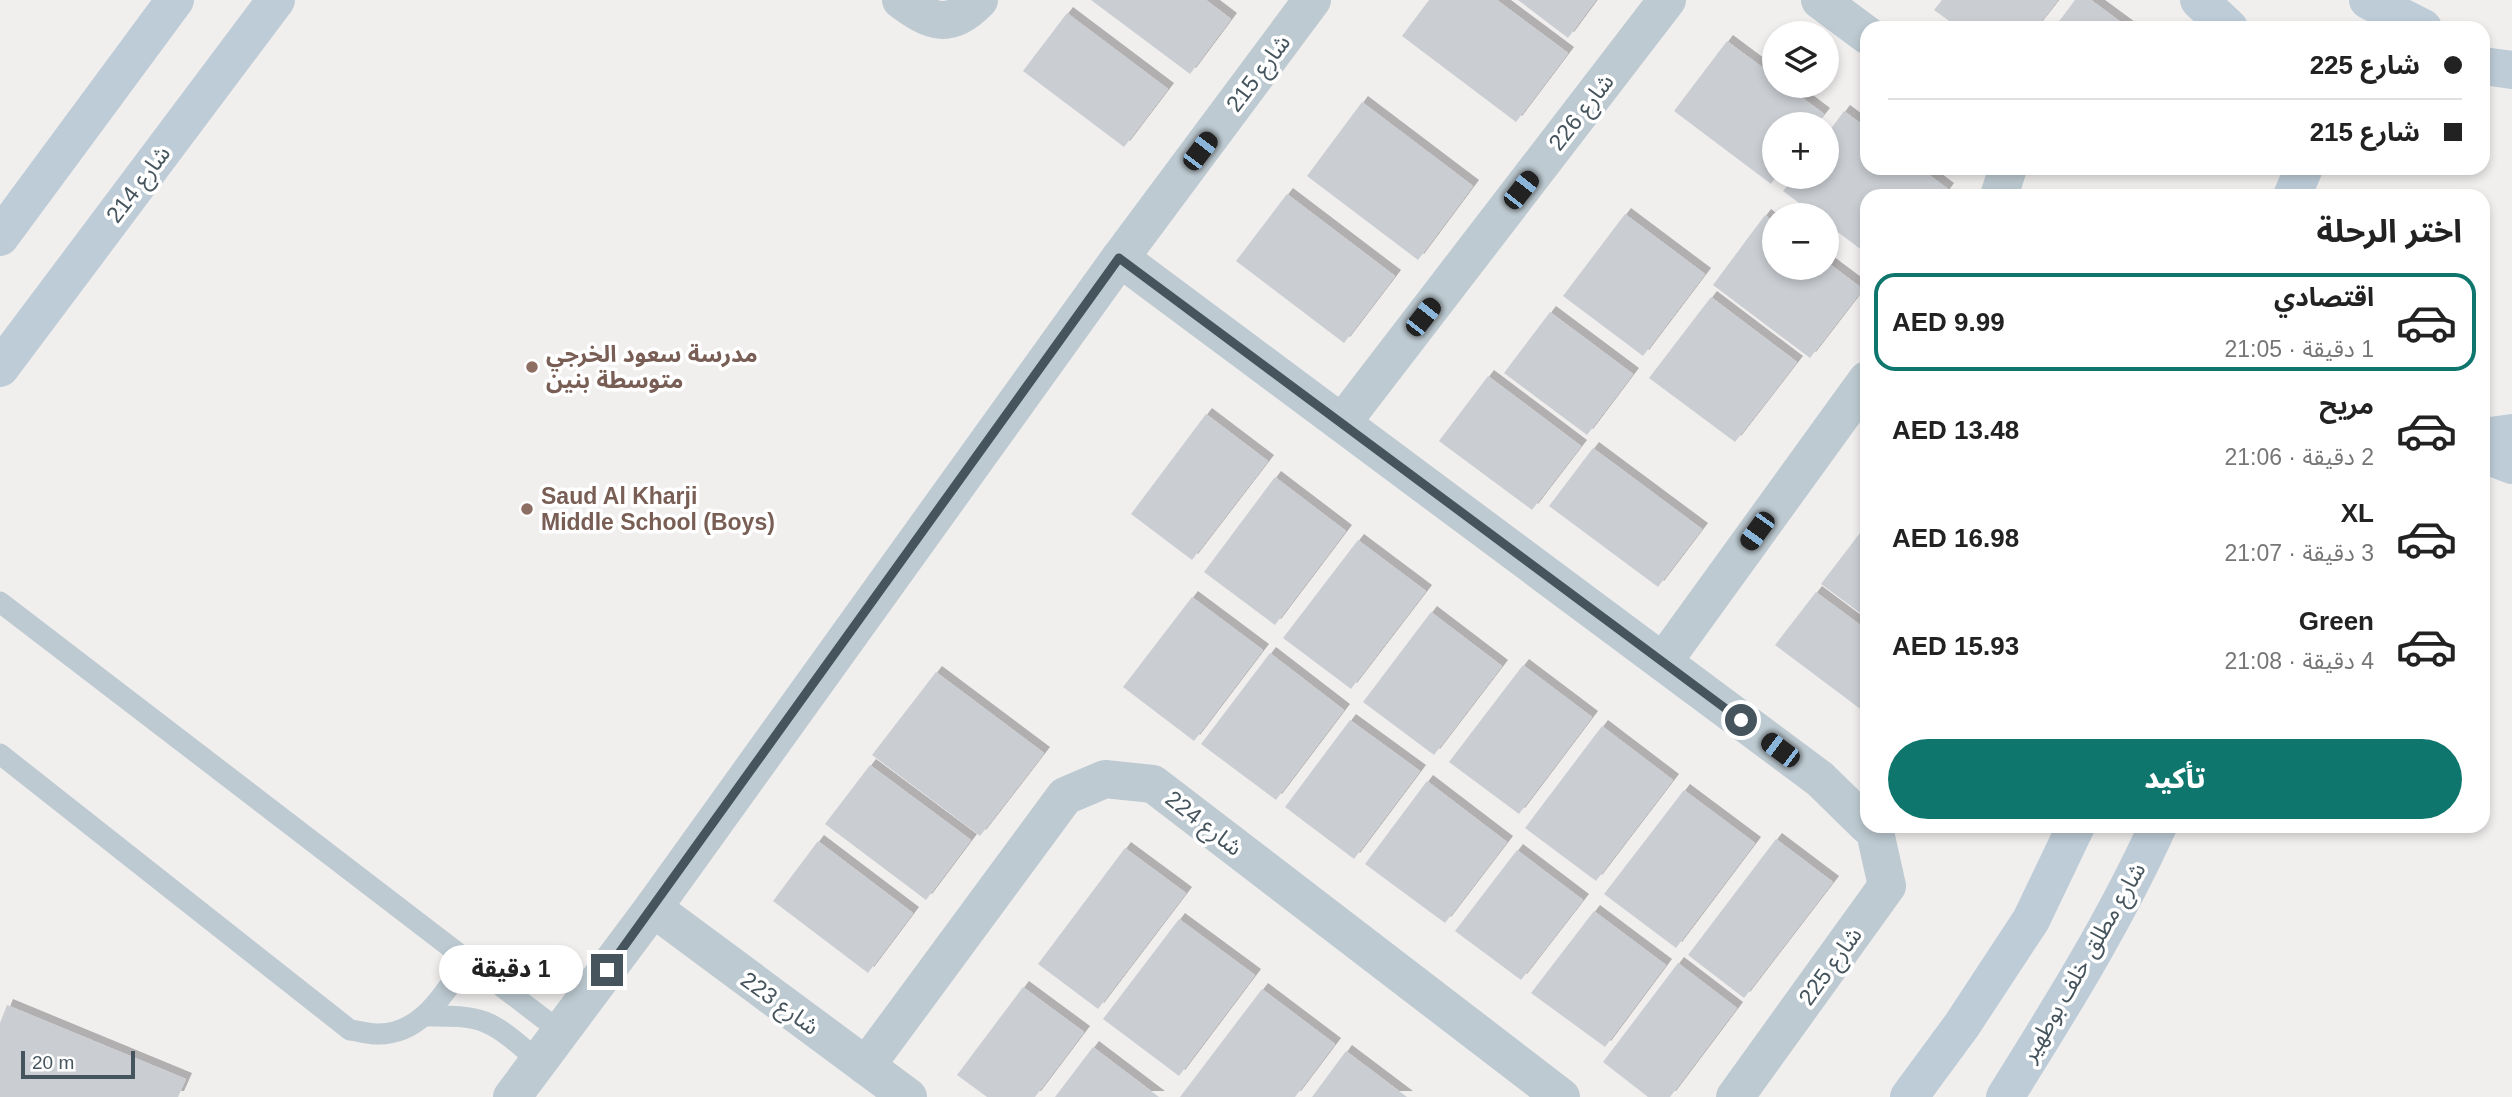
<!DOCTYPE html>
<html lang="ar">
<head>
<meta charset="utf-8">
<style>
	body { margin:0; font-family:Arial,"Noto Sans Arabic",sans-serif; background:#f6f6f6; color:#222; direction:rtl; height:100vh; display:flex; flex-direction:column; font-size:26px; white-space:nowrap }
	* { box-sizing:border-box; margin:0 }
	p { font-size:23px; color:#767676 }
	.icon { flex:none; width:38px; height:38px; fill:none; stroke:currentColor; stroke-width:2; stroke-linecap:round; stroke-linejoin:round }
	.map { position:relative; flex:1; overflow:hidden; direction:ltr }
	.sheet { position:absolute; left:1860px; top:189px; width:630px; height:644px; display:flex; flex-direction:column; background:#fff; border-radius:21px; box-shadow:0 4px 10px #0003; direction:rtl }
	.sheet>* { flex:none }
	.top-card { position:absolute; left:1860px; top:21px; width:630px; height:154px; border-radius:21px; box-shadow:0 4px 10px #0003; direction:rtl; display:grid; align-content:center; height:154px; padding:0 28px; background:#fff }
	.tools { position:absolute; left:1762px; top:21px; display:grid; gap:14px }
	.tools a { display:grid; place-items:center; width:77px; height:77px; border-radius:50%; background:#fff; box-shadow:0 4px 10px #0003; font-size:35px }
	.scale { position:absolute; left:21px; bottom:18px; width:114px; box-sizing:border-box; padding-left:7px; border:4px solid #45545d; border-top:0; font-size:19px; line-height:24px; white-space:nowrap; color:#45545d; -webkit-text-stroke:5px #fff; paint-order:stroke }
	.end { position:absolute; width:32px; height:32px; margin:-16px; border:9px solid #45545d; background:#fff; box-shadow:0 0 0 4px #fff }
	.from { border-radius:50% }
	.bubble { position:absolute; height:49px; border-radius:24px; background:#fff; box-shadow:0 4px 10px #0003; font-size:23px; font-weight:800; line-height:49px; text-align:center; direction:rtl }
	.car { position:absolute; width:21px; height:42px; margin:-21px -10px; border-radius:9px; box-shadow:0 0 5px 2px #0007; background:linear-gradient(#222 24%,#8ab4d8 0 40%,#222 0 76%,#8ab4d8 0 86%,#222 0) }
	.top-card b { display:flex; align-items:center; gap:24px; height:66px; font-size:26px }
	.top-card b+b { border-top:2px solid #e0e0e0 }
	.top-card i { width:18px; height:18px; background:#222 }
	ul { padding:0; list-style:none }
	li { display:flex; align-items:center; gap:21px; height:98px; margin:0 14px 10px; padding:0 14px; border:4px solid transparent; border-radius:21px }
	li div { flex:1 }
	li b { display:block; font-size:26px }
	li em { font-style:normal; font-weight:800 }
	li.on { border-color:#0f766e }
	li>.icon { width:63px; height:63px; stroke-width:1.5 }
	h2 { padding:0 28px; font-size:32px; line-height:84px }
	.button { display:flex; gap:14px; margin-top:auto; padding:14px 28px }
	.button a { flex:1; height:80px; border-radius:42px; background:#0f766e; color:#fff; font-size:28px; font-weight:800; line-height:80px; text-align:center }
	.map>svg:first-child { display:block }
</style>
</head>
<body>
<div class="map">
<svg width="2512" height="1097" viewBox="0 0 2512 1097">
	<defs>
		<filter id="shadow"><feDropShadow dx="6" dy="-6" stdDeviation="0" flood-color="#0004"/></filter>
	</defs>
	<rect width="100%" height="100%" fill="#f1eeee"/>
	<g fill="#caced3" filter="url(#shadow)">
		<path d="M1091 0H1206L1231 19 1190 74Z"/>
		<path d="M1429 0H1497L1568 53 1516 122 1402 36Z"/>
		<path d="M1518 0H1596L1568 38Z"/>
		<path d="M1942 0H2058L2036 28H1959L1934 10Z"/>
		<path d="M2075 0H2091L2129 28H2054Z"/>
		<path d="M1067 13 1168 89 1124 147 1023 71Z"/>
		<path d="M1727 41 1774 76V86H1787L1824 114 1816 124H1774V177H1776L1771 184 1674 111Z"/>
		<path d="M1362 102 1473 186 1418 260 1307 176Z"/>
		<path d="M1844 111 1867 128V168H1920L1948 189 1943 196H1867V254L1827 224V215H1815L1783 191 1795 177H1827V134Z"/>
		<path d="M1287 194 1395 276 1344 343 1236 261Z"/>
		<path d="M1625 214 1705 274 1643 356 1563 296Z"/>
		<path d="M1765 215 1774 222V268H1827V262L1863 289 1810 358 1713 285Z"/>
		<path d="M1711 297 1797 362 1735 442 1649 378Z"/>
		<path d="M1550 312 1633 374 1587 435 1504 373Z"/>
		<path d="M1488 376 1581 446 1532 510 1439 441Z"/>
		<path d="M1206 414 1268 461 1192 560 1131 514Z"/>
		<path d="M1593 448 1702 529 1658 587 1549 506Z"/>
		<path d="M1275 477 1346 531 1275 625 1204 572Z"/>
		<path d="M1863 529 1867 532V618L1821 584Z"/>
		<path d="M1358 540 1426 591 1351 689 1283 638Z"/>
		<path d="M1816 592 1867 630V714L1775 645Z"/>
		<path d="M1192 597 1263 650 1194 741 1123 687Z"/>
		<path d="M1431 612 1502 666 1434 755 1363 702Z"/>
		<path d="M1270 653 1344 710 1276 800 1201 744Z"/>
		<path d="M1523 665 1592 717 1519 814 1449 762Z"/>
		<path d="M936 672 1044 753 980 836 872 755Z"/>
		<path d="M1350 720 1420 771 1354 859 1285 807Z"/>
		<path d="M1602 726 1673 780 1596 881 1525 828Z"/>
		<path d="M870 765 971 840 926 900 825 824Z"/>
		<path d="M1427 781 1507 842 1445 923 1365 864Z"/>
		<path d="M1684 790 1755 843 1676 948 1604 894Z"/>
		<path d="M1776 839 1833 882 1744 998 1688 955Z"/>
		<path d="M818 841 913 913 868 973 773 901Z"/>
		<path d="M1125 848 1186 893 1098 1009 1038 964Z"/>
		<path d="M1517 850 1583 900 1521 980 1455 931Z"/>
		<path d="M1594 911 1666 965 1605 1047 1531 993Z"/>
		<path d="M1179 919 1255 975 1179 1076 1103 1019Z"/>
		<path d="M1678 963 1737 1008 1670 1097H1648L1603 1062Z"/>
		<path d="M1023 987 1084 1032 1035 1097H987L957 1075Z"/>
		<path d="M1262 989 1335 1044 1295 1097H1180Z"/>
		<path d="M7 1005 186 1079 178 1097H0V1023Z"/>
		<path d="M1093 1047 1159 1097H1055Z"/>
		<path d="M1346 1051 1407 1097H1312Z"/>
	</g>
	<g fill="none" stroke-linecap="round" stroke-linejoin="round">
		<g stroke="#bdcad1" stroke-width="21">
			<path d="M0 602 561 1032"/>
			<path d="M0 754 350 1030C359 1031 368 1034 377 1034 422 1035 445 992 467 960"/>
			<path d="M425 1016C444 1016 468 1015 485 1022 505 1030 522 1048 539 1061"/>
		</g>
		<g stroke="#bdcad1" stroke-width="38">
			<path d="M901 0C932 23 950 30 979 0"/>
			<path d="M1820 0 1867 35"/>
			<path d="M1999 196 2008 168"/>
			<path d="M1120 258 1820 779 1867 825"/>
			<path d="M1342 423 1667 0"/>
			<path d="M1663 662 1867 380"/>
			<path d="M653 908 908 1097"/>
			<path d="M866 1066 1065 796 1105 779 1153 784 1561 1097"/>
			<path d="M512 1097 653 908 1120 258 1312 0"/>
			<path d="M1735 1097 1887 886 1875 832 1869 826"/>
		</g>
		<g stroke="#bdccd7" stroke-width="38">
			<path d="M2199 0 2229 28"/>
			<path d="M2368 0 2423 28"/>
			<path d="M2483 66 2512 70"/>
			<path d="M2292 196 2304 168"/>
			<path d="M0 237 175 0"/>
			<path d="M0 368 276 0"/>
			<path d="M2483 437 2512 433"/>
			<path d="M2483 454 2512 465"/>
			<path d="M1909 1097 1962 1025 2031 920 2076 826"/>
			<path d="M2005 1097C2060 1009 2115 921 2158 826"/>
		</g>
	</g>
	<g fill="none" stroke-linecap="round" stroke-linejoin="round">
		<path stroke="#45545d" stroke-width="9" d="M607 970 1119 258 1741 720"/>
	</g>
	<g fill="#8d6e63" stroke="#fff" stroke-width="2.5">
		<circle cx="532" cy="367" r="7"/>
		<circle cx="527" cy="509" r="7"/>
	</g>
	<g text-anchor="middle" stroke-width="7" stroke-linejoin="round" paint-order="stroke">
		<g font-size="23" fill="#45545d" stroke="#fff">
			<text transform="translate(1258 73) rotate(-53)" y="8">شارع 215</text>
			<text transform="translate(1581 112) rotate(-52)" y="8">شارع 226</text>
			<text transform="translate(138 184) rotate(-53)" y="8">شارع 214</text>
			<text transform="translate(1204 823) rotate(38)" y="8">شارع 224</text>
			<text transform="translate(2083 962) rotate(-60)" y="8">شارع مطلق خلف بوطهير</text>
			<text transform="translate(1830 966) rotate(-54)" y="8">شارع 225</text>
			<text transform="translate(780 1003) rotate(36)" y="8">شارع 223</text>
		</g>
		<g font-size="23" font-weight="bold" fill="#785e54" stroke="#fff" text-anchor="start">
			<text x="546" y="362">مدرسة سعود الخرجي<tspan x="546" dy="26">متوسطة بنين</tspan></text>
			<text x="541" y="504">Saud Al Kharji<tspan x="541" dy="26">Middle School (Boys)</tspan></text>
		</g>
	</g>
</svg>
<div class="tools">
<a><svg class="icon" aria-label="layers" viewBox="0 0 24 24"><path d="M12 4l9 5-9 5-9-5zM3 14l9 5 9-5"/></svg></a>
<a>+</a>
<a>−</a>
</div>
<div class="scale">20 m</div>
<i class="end from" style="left:1741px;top:720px"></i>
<i class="end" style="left:607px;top:970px"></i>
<div class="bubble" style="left:439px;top:945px;width:144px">1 دقيقة</div>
<i class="car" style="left:1200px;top:151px;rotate:37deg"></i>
<i class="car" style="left:1521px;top:190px;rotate:38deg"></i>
<i class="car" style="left:1423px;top:317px;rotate:38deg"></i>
<i class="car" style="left:1757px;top:531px;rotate:216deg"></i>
<i class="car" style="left:1780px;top:750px;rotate:307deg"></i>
<div class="top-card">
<b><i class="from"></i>شارع 225</b>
<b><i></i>شارع 215</b>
</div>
<section class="sheet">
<h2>اختر الرحلة</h2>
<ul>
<li class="on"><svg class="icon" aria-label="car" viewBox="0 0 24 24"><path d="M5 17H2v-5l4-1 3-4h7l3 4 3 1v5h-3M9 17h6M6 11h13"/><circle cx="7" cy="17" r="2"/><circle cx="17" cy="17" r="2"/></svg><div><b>اقتصادي</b><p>1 دقيقة · 21:05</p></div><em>AED 9.99</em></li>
<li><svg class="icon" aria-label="car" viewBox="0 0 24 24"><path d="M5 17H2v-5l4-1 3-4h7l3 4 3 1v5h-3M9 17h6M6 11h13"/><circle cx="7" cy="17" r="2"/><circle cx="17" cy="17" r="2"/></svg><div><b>مريح</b><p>2 دقيقة · 21:06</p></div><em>AED 13.48</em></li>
<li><svg class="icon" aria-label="car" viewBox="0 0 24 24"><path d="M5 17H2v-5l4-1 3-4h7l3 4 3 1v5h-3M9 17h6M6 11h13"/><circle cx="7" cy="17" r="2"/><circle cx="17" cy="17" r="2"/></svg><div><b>XL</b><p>3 دقيقة · 21:07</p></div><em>AED 16.98</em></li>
<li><svg class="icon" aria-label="car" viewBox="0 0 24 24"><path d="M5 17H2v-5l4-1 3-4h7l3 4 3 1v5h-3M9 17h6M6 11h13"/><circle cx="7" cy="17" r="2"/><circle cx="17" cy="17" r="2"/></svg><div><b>Green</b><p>4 دقيقة · 21:08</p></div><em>AED 15.93</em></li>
</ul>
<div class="button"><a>تأكيد</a></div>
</section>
</div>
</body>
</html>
